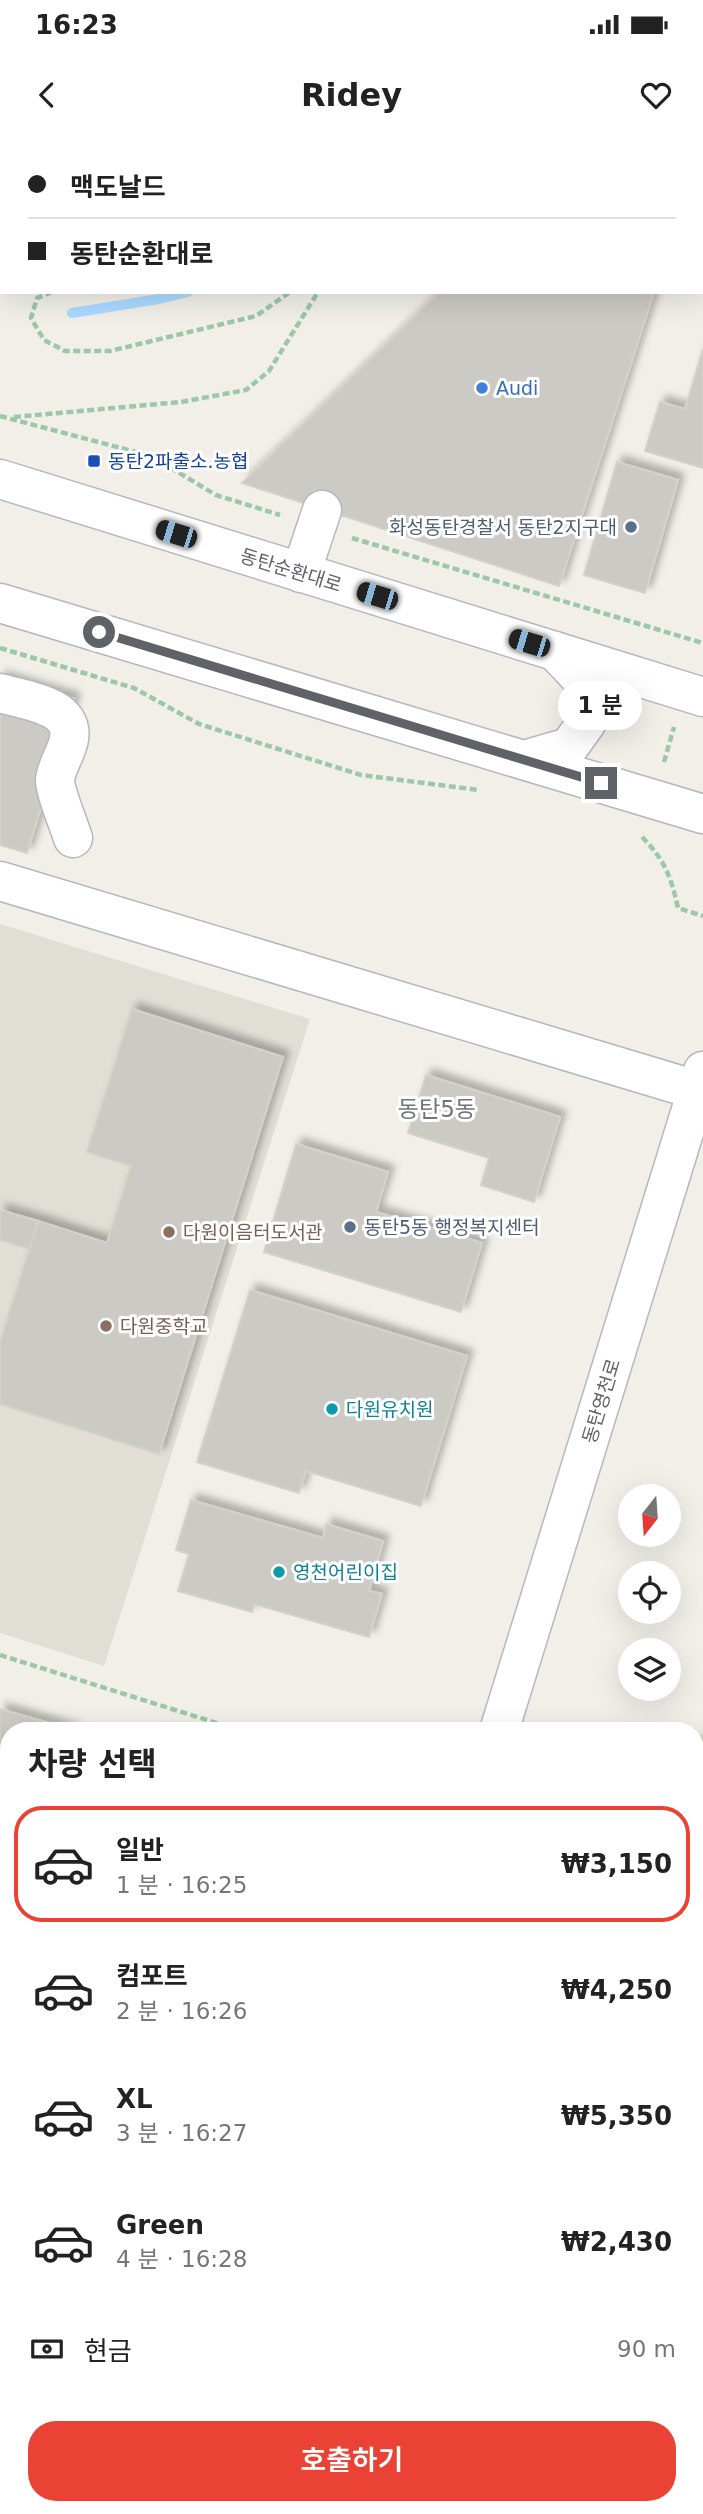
<!DOCTYPE html>
<html lang="ko">
<head>
<meta charset="utf-8">
<style>
	body { margin:0; font-family:"DejaVu Sans","Noto Sans KR",sans-serif; background:#f2f2f2; color:#222; height:100vh; display:flex; flex-direction:column; font-size:26px; white-space:nowrap }
	* { box-sizing:border-box; margin:0 }
	p { font-size:23px; color:#767676 }
	.icon { flex:none; width:38px; height:38px; fill:none; stroke:currentColor; stroke-width:2; stroke-linecap:round; stroke-linejoin:round }
	.map { position:relative; flex:1; overflow:hidden }
	.drawer { position:absolute; left:0px; top:1582px; width:704px; height:793px; display:flex; flex-direction:column; background:#fff; border-radius:28px 28px 0 0; box-shadow:0 7px 28px #0002 }
	.drawer>* { flex:none }
	.guide { position:absolute; left:0px; top:0px; width:704px; height:154px; box-shadow:0 7px 28px #0002; display:grid; align-content:center; height:154px; padding:0 28px; background:#fff }
	.needle { width:46px; rotate:197deg }
	.buttons { position:absolute; left:618px; top:1344px; display:grid; gap:14px }
	.buttons a { display:grid; place-items:center; width:63px; height:63px; border-radius:50%; background:#fff; box-shadow:0 7px 28px #0002; font-size:35px }
	.end { position:absolute; width:32px; height:32px; margin:-16px; border:9px solid #5f6368; background:#fff; box-shadow:0 0 0 4px #fff }
	.from { border-radius:50% }
	.bubble { position:absolute; height:49px; border-radius:24px; background:#fff; box-shadow:0 7px 28px #0002; font-size:23px; font-weight:600; line-height:49px; text-align:center }
	.car { position:absolute; width:21px; height:42px; margin:-21px -10px; border-radius:9px; box-shadow:0 0 5px 2px #0007; background:linear-gradient(#222 24%,#8ab4d8 0 40%,#222 0 76%,#8ab4d8 0 86%,#222 0) }
	.guide b { display:flex; align-items:center; gap:24px; height:66px; font-size:26px }
	.guide b+b { border-top:2px solid #e0e0e0 }
	.guide i { width:18px; height:18px; background:#222 }
	ul { padding:0; list-style:none }
	li { display:flex; align-items:center; gap:21px; height:116px; margin:0 14px 10px; padding:0 14px; border:4px solid transparent; border-radius:28px }
	li div { flex:1 }
	li b { display:block; font-size:26px }
	li em { font-style:normal; font-weight:600 }
	li.active { border-color:#ea4335 }
	li>.icon { width:63px; height:63px; stroke-width:1.5 }
	h2 { padding:0 28px; font-size:32px; line-height:84px }
	.pay { display:flex; align-items:center; gap:18px; height:77px; padding:0 28px; font-size:26px }
	.pay p { margin-inline-start:auto }
	.cta { display:flex; gap:14px; margin-top:auto; padding:14px 28px }
	.cta a { flex:1; height:80px; border-radius:28px; background:#ea4335; color:#fff; font-size:28px; font-weight:600; line-height:80px; text-align:center }
	.status { display:flex; justify-content:space-between; align-items:center; height:49px; padding:0 35px; background:#fff; direction:ltr }
	.status svg { height:19px; fill:currentColor }
	header { display:flex; justify-content:space-between; align-items:center; height:91px; padding:0 28px; background:#fff; font-size:32px; font-weight:600 }
	.map>svg:first-child { display:block }
</style>
</head>
<body>
<div class="status"><b>16:23</b><svg viewBox="0 0 49 12"><path d="M0 12V9h3v3zM5 12V6h3v6zM10 12V3h3v9zM15 12V0h3v12zM26 1h20v11H26zM47 4h2v5h-2z"/></svg></div>
<header><svg class="icon" aria-label="back" viewBox="0 0 24 24"><path d="M15 5l-7 7 7 7"/></svg>Ridey<svg class="icon" aria-label="heart" viewBox="0 0 24 24"><path d="M12 20l-8-8c-3-5 5-10 8-4 3-6 11-1 8 4z"/></svg></header>
<div class="map">
<svg width="703" height="2374" viewBox="0 0 703 2374">
	<defs>
		<filter id="shadow"><feDropShadow dx="6" dy="-6" stdDeviation="3.5" flood-color="#0004"/></filter>
	</defs>
	<rect width="100%" height="100%" fill="#f1efe8"/>
	<path fill="#e1ded6" d="M0 784 310 879 104 1526 0 1493Z"/>
	<g fill="none" stroke-linecap="round" stroke-linejoin="round">
		<g stroke="#aadaff" stroke-width="10">
			<path d="M419 2 420 0"/>
			<path d="M72 173 159 159 188 152"/>
		</g>
	</g>
	<g fill="#cccac5" stroke="#d6d1c6" stroke-width="2" filter="url(#shadow)">
		<path d="M440 152H654L559 446 242 343Z"/>
		<path d="M703 209V328L645 311 660 262 685 269Z"/>
		<path d="M617 322 678 340 645 453 584 435Z"/>
		<path d="M0 537 74 559 27 713 0 705Z"/>
		<path d="M132 869 283 917 159 1314 0 1264V1203L38 1081 107 1103 131 1026 87 1012Z"/>
		<path d="M426 935 560 977 534 1062 481 1045 489 1018 408 993Z"/>
		<path d="M296 1004 388 1032 376 1072 482 1103 461 1172 264 1112Z"/>
		<path d="M0 1070 38 1081 29 1109 0 1100Z"/>
		<path d="M250 1150 467 1216 421 1366 306 1331 299 1353 197 1322Z"/>
		<path d="M191 1360 323 1398 326 1384 383 1401 369 1451 382 1454 369 1497 254 1464 252 1472 178 1451 189 1414 176 1410Z"/>
		<path d="M0 1569 77 1591H9V1880L0 1878Z"/>
		<path d="M703 1601V1729L695 1732V1604Z"/>
		<path d="M695 2012 703 2015V2236L695 2233Z"/>
		<path d="M0 2115 9 2118V2243L0 2240Z"/>
	</g>
	<g fill="none" stroke-linecap="round" stroke-linejoin="round">
		<g stroke="#b5b8bc" stroke-width="41">
			<g id="minor">
				<path d="M0 339 703 557"/>
				<path d="M301 433 322 370"/>
				<path d="M0 463 703 674"/>
				<path d="M0 553C24 560 75 565 69 599 67 612 56 627 55 640 55 652 69 685 73 698"/>
				<path d="M524 620 569 607 587 582 589 547 555 511"/>
				<path d="M0 741 703 952"/>
				<path d="M499 1591 703 931"/>
				<path d="M695 1942 703 1945"/>
				<path d="M0 2301 9 2303"/>
				<path d="M0 2334 9 2337"/>
				<path d="M105 2366 133 2374"/>
				<path d="M172 2366 187 2374"/>
				<path d="M257 2374 259 2366"/>
			</g>
		</g>
		<g stroke="#9cc7a9" stroke-width="4.5" stroke-dasharray="7 3.5" stroke-linecap="butt">
			<path d="M582 0 587 2"/>
			<path d="M355 2 357 0"/>
			<path d="M451 2 453 0"/>
			<path d="M702 39 703 40"/>
			<path d="M52 152 37 158 31 178 44 200 65 211H110L256 176 290 152"/>
			<path d="M0 276 151 316 216 355 280 375"/>
			<path d="M14 277 181 262 246 250 269 231 318 152"/>
			<path d="M352 398 703 503"/>
			<path d="M0 508 134 548 199 584 361 635 479 650"/>
			<path d="M664 622 674 587"/>
			<path d="M642 697C665 720 671 737 678 768L703 776"/>
			<path d="M0 1515 242 1591"/>
		</g>
		<use href="#minor" stroke="#fff" stroke-width="38"/>
	</g>
	<g fill="none" stroke-linecap="round" stroke-linejoin="round">
		<path stroke="#5f6368" stroke-width="9" d="M99 492 601 643"/>
	</g>
	<circle fill="#3f7fe0" stroke="#fff" stroke-width="2.5" cx="482" cy="248" r="7"/>
	<rect fill="#1a4fb4" stroke="#fff" stroke-width="2.5" x="87" y="314" width="14" height="14" rx="3.5"/>
	<g fill="#5c6f8a" stroke="#fff" stroke-width="2.5">
		<circle cx="631" cy="387" r="7"/>
		<circle cx="350" cy="1087" r="7"/>
	</g>
	<g fill="#8d6e63" stroke="#fff" stroke-width="2.5">
		<circle cx="169" cy="1092" r="7"/>
		<circle cx="106" cy="1186" r="7"/>
	</g>
	<g fill="#0f9aa8" stroke="#fff" stroke-width="2.5">
		<circle cx="332" cy="1269" r="7"/>
		<circle cx="279" cy="1432" r="7"/>
	</g>
	<g text-anchor="middle" stroke-width="6" stroke-linejoin="round" paint-order="stroke">
		<g font-size="19" fill="#366cbe" stroke="#fff" text-anchor="start">
			<text x="496" y="255">Audi</text>
		</g>
		<g font-size="19" fill="#164399" stroke="#fff" text-anchor="start">
			<text x="108" y="328">동탄2파출소.농협</text>
		</g>
		<g font-size="19" fill="#4e5e75" stroke="#fff" text-anchor="end">
			<text x="617" y="394">화성동탄경찰서 동탄2지구대</text>
			<text x="364" y="1094" text-anchor="start">동탄5동 행정복지센터</text>
		</g>
		<g font-size="19" fill="#5f6368" stroke="#fff">
			<text transform="translate(291 430) rotate(17)" y="7">동탄순환대로</text>
			<text transform="translate(601 1261) rotate(-73)" y="7">동탄영천로</text>
		</g>
		<g font-size="19" fill="#785e54" stroke="#fff" text-anchor="start">
			<text x="183" y="1099">다원이음터도서관</text>
			<text x="120" y="1193">다원중학교</text>
		</g>
		<g font-size="19" fill="#0d838f" stroke="#fff" text-anchor="start">
			<text x="346" y="1276">다원유치원</text>
			<text x="293" y="1439">영천어린이집</text>
		</g>
		<g font-size="23" fill="#70757a" stroke="#fff">
			<text x="437" y="977">동탄5동</text>
		</g>
	</g>
</svg>
<div class="buttons">
<a><svg class="needle" viewBox="-14 -14 28 28"><path d="M0-13l5 13h-10z" fill="#e53935"/><path d="M0 13l5-13h-10z" fill="#767676"/></svg></a>
<a><svg class="icon" aria-label="locate" viewBox="0 0 24 24"><circle cx="12" cy="12" r="6"/><path d="M12 2v4M12 18v4M2 12h4M18 12h4"/></svg></a>
<a><svg class="icon" aria-label="layers" viewBox="0 0 24 24"><path d="M12 4l9 5-9 5-9-5zM3 14l9 5 9-5"/></svg></a>
</div>
<i class="end from" style="left:99px;top:492px"></i>
<i class="end" style="left:601px;top:643px"></i>
<div class="bubble" style="left:558px;top:541px;width:84px">1 분</div>
<i class="car" style="left:176px;top:394px;rotate:287deg"></i>
<i class="car" style="left:377px;top:456px;rotate:287deg"></i>
<i class="car" style="left:529px;top:503px;rotate:287deg"></i>
<div class="guide">
<b><i class="from"></i>맥도날드</b>
<b><i></i>동탄순환대로</b>
</div>
<section class="drawer">
<h2>차량 선택</h2>
<ul>
<li class="active"><svg class="icon" aria-label="car" viewBox="0 0 24 24"><path d="M5 17H2v-5l4-1 3-4h7l3 4 3 1v5h-3M9 17h6M6 11h13"/><circle cx="7" cy="17" r="2"/><circle cx="17" cy="17" r="2"/></svg><div><b>일반</b><p>1 분 · 16:25</p></div><em>₩3,150</em></li>
<li><svg class="icon" aria-label="car" viewBox="0 0 24 24"><path d="M5 17H2v-5l4-1 3-4h7l3 4 3 1v5h-3M9 17h6M6 11h13"/><circle cx="7" cy="17" r="2"/><circle cx="17" cy="17" r="2"/></svg><div><b>컴포트</b><p>2 분 · 16:26</p></div><em>₩4,250</em></li>
<li><svg class="icon" aria-label="car" viewBox="0 0 24 24"><path d="M5 17H2v-5l4-1 3-4h7l3 4 3 1v5h-3M9 17h6M6 11h13"/><circle cx="7" cy="17" r="2"/><circle cx="17" cy="17" r="2"/></svg><div><b>XL</b><p>3 분 · 16:27</p></div><em>₩5,350</em></li>
<li><svg class="icon" aria-label="car" viewBox="0 0 24 24"><path d="M5 17H2v-5l4-1 3-4h7l3 4 3 1v5h-3M9 17h6M6 11h13"/><circle cx="7" cy="17" r="2"/><circle cx="17" cy="17" r="2"/></svg><div><b>Green</b><p>4 분 · 16:28</p></div><em>₩2,430</em></li>
</ul>
<div class="pay"><svg class="icon" aria-label="cash" viewBox="0 0 24 24"><path d="M3 7h18v10H3z"/><circle cx="12" cy="12" r="2"/></svg>현금<p>90 m</p></div>
<div class="cta"><a>호출하기</a></div>
</section>
</div>
</body>
</html>
